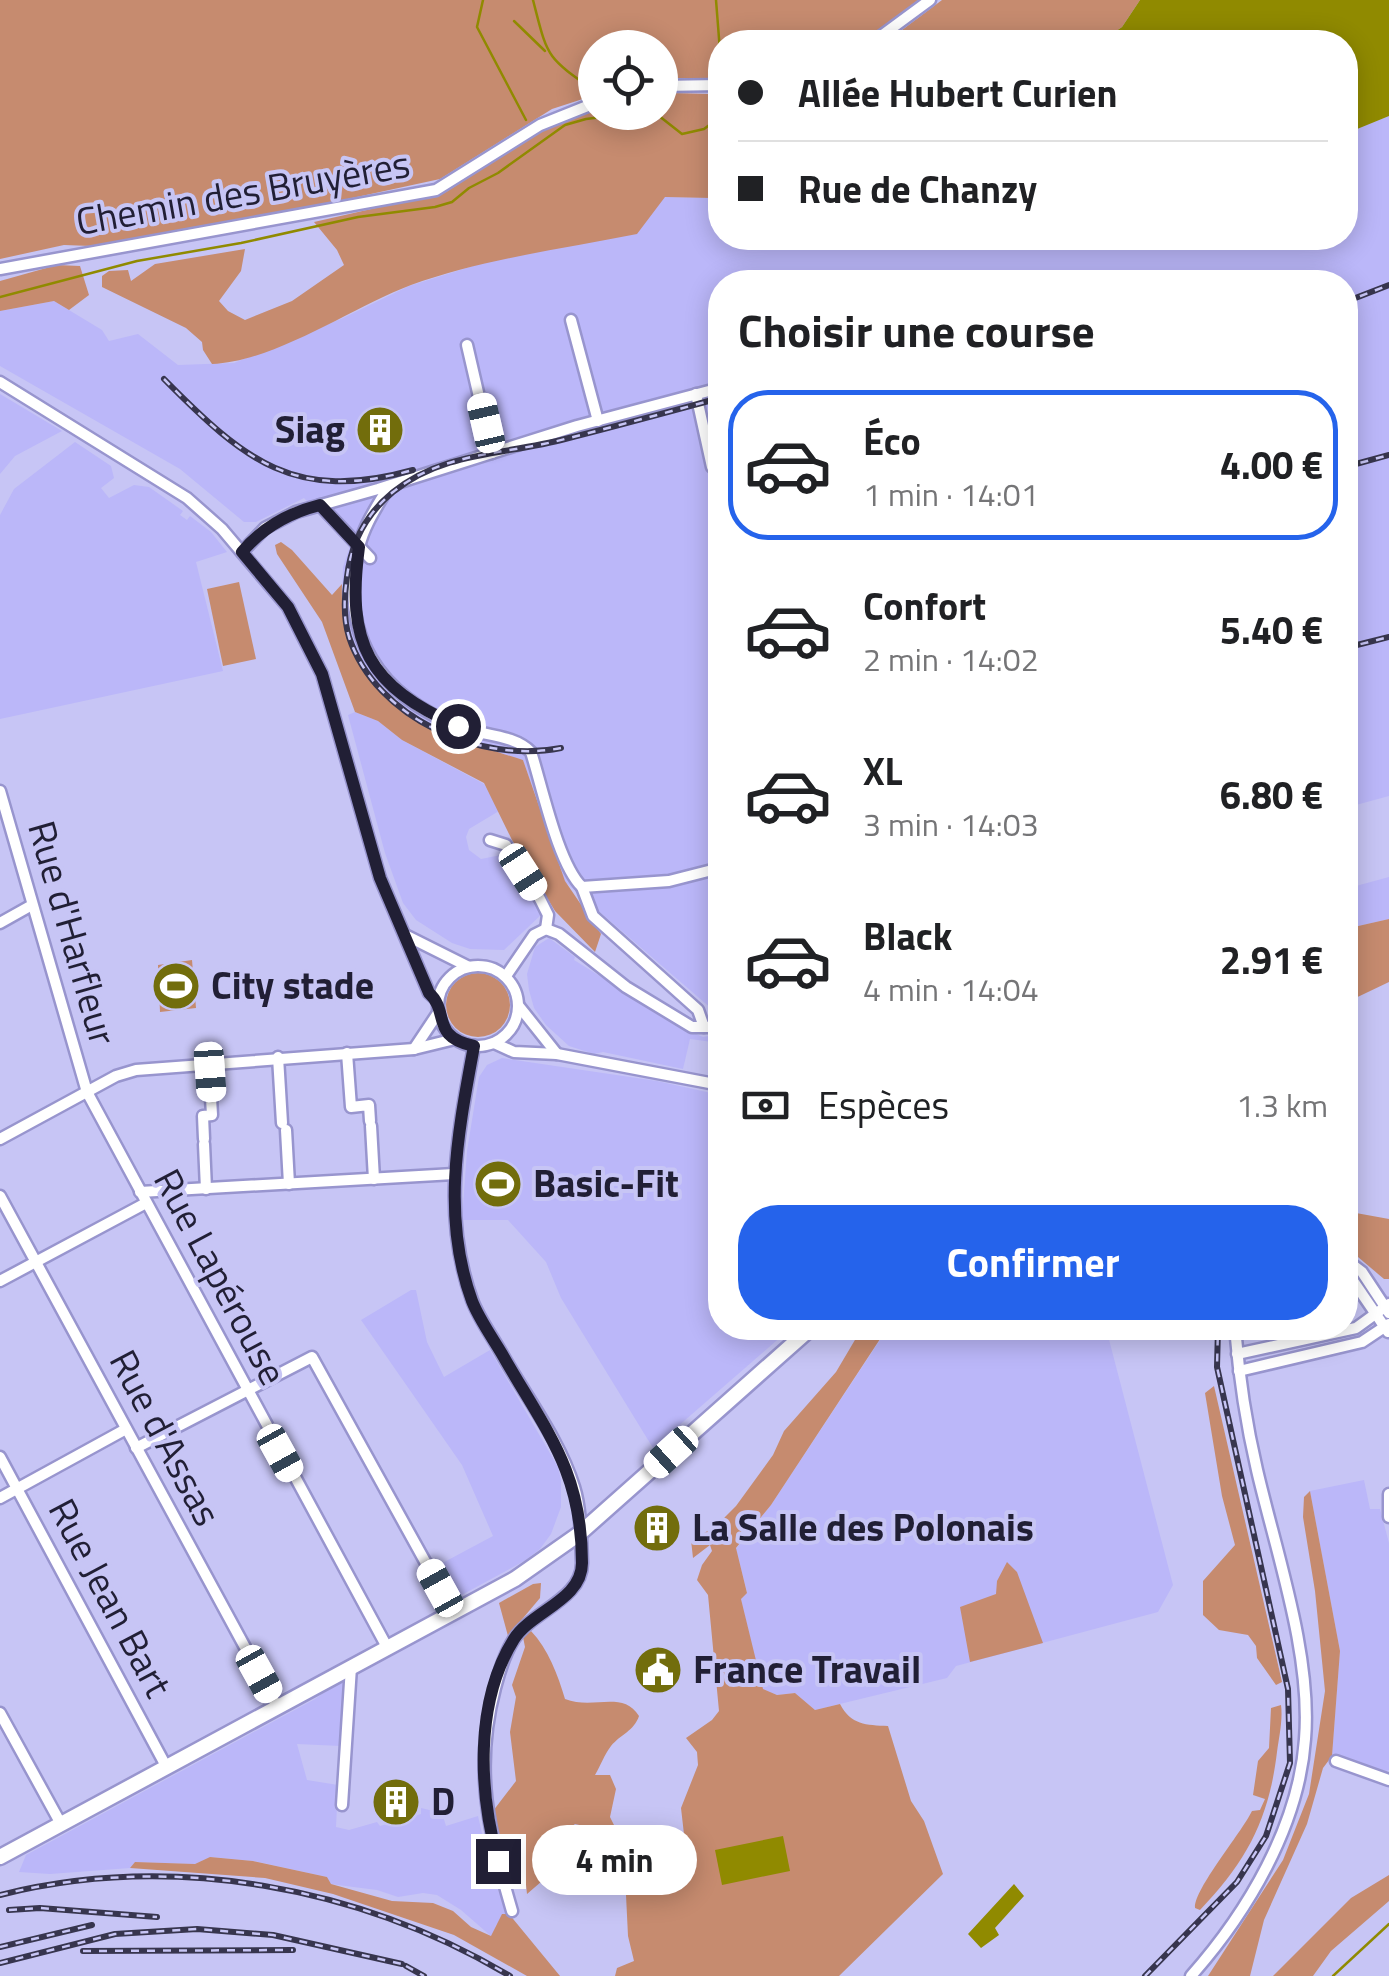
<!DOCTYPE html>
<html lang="fr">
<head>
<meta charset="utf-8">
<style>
	body { margin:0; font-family:"Titillium Web",sans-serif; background:#f2f2f2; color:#202124; height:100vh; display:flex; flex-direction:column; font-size:38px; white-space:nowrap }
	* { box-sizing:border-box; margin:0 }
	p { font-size:32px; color:#757577 }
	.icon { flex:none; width:55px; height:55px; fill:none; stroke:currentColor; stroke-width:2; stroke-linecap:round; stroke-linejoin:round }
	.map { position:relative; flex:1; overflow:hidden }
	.side { position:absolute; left:708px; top:270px; width:650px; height:1070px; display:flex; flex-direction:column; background:#fff; border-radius:40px; box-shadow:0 5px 25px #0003 }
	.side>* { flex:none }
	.banner { position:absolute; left:708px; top:30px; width:650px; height:220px; border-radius:40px; box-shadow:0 5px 25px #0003; display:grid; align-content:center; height:220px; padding:0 30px; background:#fff }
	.tools { position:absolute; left:578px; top:30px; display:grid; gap:20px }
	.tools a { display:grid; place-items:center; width:100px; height:100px; border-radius:50%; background:#fff; box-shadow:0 5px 25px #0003; font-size:50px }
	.end { position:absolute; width:45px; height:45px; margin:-22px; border:12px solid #211f35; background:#fff; box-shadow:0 0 0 5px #fff }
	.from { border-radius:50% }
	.bubble { position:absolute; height:70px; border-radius:35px; background:#fff; box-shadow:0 5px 25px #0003; font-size:32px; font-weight:700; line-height:70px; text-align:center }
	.car { position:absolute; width:30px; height:60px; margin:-30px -15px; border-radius:12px; box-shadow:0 0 8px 2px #0007; background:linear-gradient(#fff 24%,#345 0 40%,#fff 0 76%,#345 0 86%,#fff 0) }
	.banner b { display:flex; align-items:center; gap:35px; height:95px; font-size:38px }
	.banner b+b { border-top:2px solid #e0e0e0 }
	.banner i { width:25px; height:25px; background:#202124 }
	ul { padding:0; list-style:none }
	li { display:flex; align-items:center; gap:30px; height:150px; margin:0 20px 15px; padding:0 10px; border:5px solid transparent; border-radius:40px }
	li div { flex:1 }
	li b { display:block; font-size:38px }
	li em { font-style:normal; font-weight:700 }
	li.selected { border-color:#2563eb }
	li>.icon { width:90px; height:90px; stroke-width:1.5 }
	h2 { padding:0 30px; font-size:45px; line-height:120px }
	.pay { display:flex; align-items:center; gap:25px; height:110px; padding:0 30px; font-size:38px }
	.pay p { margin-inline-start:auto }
	.primary-button { display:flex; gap:20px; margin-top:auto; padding:20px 30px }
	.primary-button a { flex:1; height:115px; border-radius:40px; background:#2563eb; color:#fff; font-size:40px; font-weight:700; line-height:115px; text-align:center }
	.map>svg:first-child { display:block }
</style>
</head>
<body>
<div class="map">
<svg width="1389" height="1976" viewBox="0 0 1389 1976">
	<rect width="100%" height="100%" fill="#c7c5f5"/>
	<g fill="#bbb7f9">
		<path d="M1389 116V796L1345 808V282H720V1016L565 882 523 760 459 740 405 713 372 682 347 636 342 603 343 567 350 546 304 498 256 522H244L180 469 0 366V311L54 301 102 330 109 341 138 334 178 365 234 363 343 318 409 286 473 266 665 197 711 198 720 209V238H857L884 243 989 247 1041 238H1345V134Z"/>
		<path d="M0 394 62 431 15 456 0 474Z"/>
		<path d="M75 442 111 466 114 478 101 488 109 498 134 485 149 487 183 511 180 515 187 520 190 516 211 532 227 552 196 562 223 671 0 719V515L14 489Z"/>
		<path d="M355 712 378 721 402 740 484 784 499 811 469 829 466 837 469 850 481 859 501 855 510 858 543 913 504 950 470 949 452 943 416 920 403 903 385 853 348 715Z"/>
		<path d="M1389 877V919L1345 929V889Z"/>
		<path d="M549 938 575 957 574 960 687 1030 703 1037 720 1034V1043L690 1039 683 1069 603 1052 594 1054 569 1046 546 1025 534 1008 529 990 527 974 535 947Z"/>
		<path d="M502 1058 657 1081 720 1095V1328H791L653 1448 561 1298 546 1262 508 1220H462L467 1151 479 1077 487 1065Z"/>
		<path d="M411 1290H416L427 1342 444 1377 490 1350 558 1467 561 1480V1507L551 1534 540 1549 526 1560 456 1598 448 1594 435 1567 493 1536 462 1465 361 1320Z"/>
		<path d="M884 1328H1106L1173 1585 1158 1612 956 1666 947 1678 815 1710 795 1693 777 1695 762 1689 741 1599 747 1592 736 1549 771 1505 884 1334Z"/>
		<path d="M1364 1480 1370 1509H1380L1389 1543V1770L1384 1772 1332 1756 1340 1651 1310 1491Z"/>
		<path d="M344 1678 341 1746 297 1744 307 1780 338 1785 336 1827 349 1830 377 1822 380 1826 421 1814V1808L442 1813 446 1826 478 1816 492 1877 509 1914 496 1925 492 1937 461 1910 437 1895 423 1893 398 1897 377 1890 330 1884 327 1877 254 1861 211 1857 195 1864 136 1862 130 1868 50 1874 19 1872 26 1855 315 1699Z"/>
	</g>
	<g fill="#c68b6f">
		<path d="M0 0H923L866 42H720V78H660V48H595V95L552 109 440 179 283 213 91 246 64 245 0 259Z"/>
		<path d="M942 0H1140L1122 27 1100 42H886Z"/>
		<path d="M672 93 710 94 716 143 720 149V209L711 198 665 197 637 234C562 249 483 259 411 285 353 307 274 362 212 364L203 350 202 342 186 328 102 287V276L109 271 128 270 131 281 155 264 245 249 241 271 219 301 228 311 245 320 292 301 344 265 337 250 314 222 446 192 553 124 595 110V112H660V95Z"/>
		<path d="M857 238H1041C989 254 909 249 857 238Z"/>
		<path d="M57 265 80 266 89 295 69 310 54 301 0 311V281Z"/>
		<path d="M281 542 292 550 332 595 342 584C337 699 433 732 523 760L565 881 601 934 595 952 555 911 512 840 484 783 402 740 378 721 355 712 322 622 277 554 275 545Z"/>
		<path d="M239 582 256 659 223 666 207 589Z"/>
		<path d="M1389 919V982L1345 1003V929Z"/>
		<path d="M192 960 196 1008 160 1012 158 965Z"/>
		<circle cx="478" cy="1005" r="32"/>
		<path d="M1345 1211 1389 1219V1279H1384L1345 1246Z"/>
		<path d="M862 1328H884V1333L771 1505 736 1548 747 1593 741 1599 763 1689 777 1695 795 1693 815 1710 840 1704C851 1725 866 1725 888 1726L911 1801 924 1821 943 1874 839 1976H615L617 1968 634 1961 628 1936 626 1895 618 1886 619 1878 627 1874 652 1880 667 1873 685 1843 681 1808 698 1765 697 1752 686 1738 712 1720 719 1711 708 1595 697 1580 702 1565 712 1551 710 1545 693 1558 691 1540 715 1527 736 1506 773 1455 784 1431 836 1372Z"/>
		<path d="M1214 1386 1282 1682 1276 1685 1257 1658 1256 1646 1248 1635 1219 1630 1203 1615V1581L1235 1545 1222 1496 1205 1393Z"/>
		<path d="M1310 1491 1340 1651 1332 1756 1323 1768 1307 1824 1264 1920 1250 1976H1208L1283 1860 1309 1794 1325 1691 1315 1591 1303 1517 1304 1497Z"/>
		<path d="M1007 1562 1017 1572 1043 1643 970 1662 960 1607 996 1594 997 1581Z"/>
		<path d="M541 1583 540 1598 508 1636 499 1603 533 1584Z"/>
		<path d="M531 1631C548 1649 558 1675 565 1699 593 1710 623 1690 639 1716 634 1731 621 1734 611 1746 604 1755 601 1765 595 1775H610L616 1789 610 1817 616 1829 614 1858 590 1856 587 1845 597 1829 575 1824C557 1836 560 1849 556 1869L527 1894 525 1875 519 1872 510 1877 493 1811 516 1781 510 1732 516 1697 512 1685 525 1647 523 1637Z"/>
		<path d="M1281 1705C1283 1720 1279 1737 1277 1752 1269 1819 1247 1861 1200 1910L1195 1908C1194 1889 1240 1835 1252 1811L1260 1810 1265 1799 1253 1795 1258 1761 1269 1748 1271 1708Z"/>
		<path d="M210 1857 253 1861 327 1877 331 1884 392 1901 433 1903 453 1911 471 1927 491 1936 502 1914H509L560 1976H527L454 1935 333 1894 265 1878 130 1868 135 1862 195 1864Z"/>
		<path d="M1389 1875V1901L1331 1951 1313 1976H1273L1351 1898Z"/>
	</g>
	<g fill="#908a00">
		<path d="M1140 0H1389V116L1345 134V42H1100L1122 27Z"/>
		<path d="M783 1836 790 1871 722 1885 715 1850Z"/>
		<path d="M1014 1884 1024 1896 995 1928 999 1935 981 1948 968 1934Z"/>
	</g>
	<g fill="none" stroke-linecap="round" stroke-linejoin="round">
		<g stroke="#908a00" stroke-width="2.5">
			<path d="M483 0 477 27 526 120"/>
			<path d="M533 0C548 58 545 56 595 91"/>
			<path d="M716 0 720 51"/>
			<path d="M514 21 545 51"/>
			<path d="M654 112 682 134 704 129 720 117"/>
			<path d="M0 297 137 261 241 243 358 217 435 207 452 202 469 188 498 173 565 125 586 119 642 112"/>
			<path d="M1333 1976 1389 1924"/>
		</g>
		<g stroke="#9895ce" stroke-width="15">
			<g id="minor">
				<path d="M873 42 930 0"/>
				<path d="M660 86 720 85"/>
				<path d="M0 269 436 190 540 125 595 103"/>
				<path d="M571 320 598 421"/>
				<path d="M467 345 492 453"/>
				<path d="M0 382 187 498 222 529 288 607 322 674 380 878 429 993 438 1001"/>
				<path d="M696 394 712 467"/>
				<path d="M389 486C378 505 364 525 359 547 338 635 379 696 460 727 483 736 513 734 531 752 542 786 558 864 582 887L669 881 720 868"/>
				<path d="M320 505 370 558"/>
				<path d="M242 552 265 528 296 512 378 489 577 426 720 388"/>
				<path d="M0 791 87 1092 387 1647"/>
				<path d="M490 840 506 845 540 899 548 915 546 929"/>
				<path d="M582 887 593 916 698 1010 704 1027"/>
				<path d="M0 923 32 905"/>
				<path d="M407 936 469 967"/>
				<circle cx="478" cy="1006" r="40"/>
				<path d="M506 976 534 935 546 929 559 934 626 987 692 1027H720"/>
				<path d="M518 1005 557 1054"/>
				<path d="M494 1043 514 1052 557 1054 720 1085"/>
				<path d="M474 1046C458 1135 441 1213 472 1300 479 1319 492 1336 502 1354 526 1397 559 1439 574 1487 581 1509 581 1539 582 1562 583 1599 532 1611 514 1639 505 1653 499 1672 495 1688 473 1770 489 1832 512 1911"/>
				<path d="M414 1049 438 1013"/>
				<path d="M347 1053 351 1107 369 1105 370 1121"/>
				<path d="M278 1057 282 1123"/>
				<path d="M371 1126 374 1179"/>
				<path d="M286 1130 289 1184"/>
				<path d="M0 1139 116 1076 136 1070 414 1049 455 1039"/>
				<path d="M204 1139 203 1116 212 1115 209 1063"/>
				<path d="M204 1144 206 1189"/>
				<path d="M140 1192 454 1174"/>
				<path d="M0 1196 278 1708"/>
				<path d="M1345 1259 1362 1272 1389 1313"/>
				<path d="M1345 1269 1388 1332"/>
				<path d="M0 1281 146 1203"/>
				<path d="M1237 1354 1356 1328 1389 1304"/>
				<path d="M1239 1371 1362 1342 1389 1324"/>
				<path d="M136 1448 312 1357 453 1612"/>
				<path d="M0 1457 167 1768"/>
				<path d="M1389 1494V1517"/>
				<path d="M0 1498 126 1429"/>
				<path d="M0 1713 61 1824"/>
				<path d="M1336 1761 1389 1780"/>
				<path d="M342 1805 351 1667"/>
				<path d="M1191 1976C1247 1913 1299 1826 1305 1739 1312 1655 1276 1552 1257 1470 1246 1423 1239 1376 1235 1328"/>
			</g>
		</g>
		<g stroke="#9895ce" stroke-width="19">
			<path id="major" d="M0 1857 515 1579 579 1534 811 1328"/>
		</g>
		<use href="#minor" stroke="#fff" stroke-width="10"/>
		<use href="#major" stroke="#fff" stroke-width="14"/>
		<g stroke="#37354e" stroke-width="6">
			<g id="rail">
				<path d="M1345 302 1389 285"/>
				<path d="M164 379C245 461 295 503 413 470"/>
				<path d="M1345 467 1389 455"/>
				<path d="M1345 648 1389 637"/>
				<path d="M561 748C481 764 376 719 349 637 343 617 344 597 347 577 351 543 366 514 393 492 444 451 505 455 565 439 617 426 668 412 720 398"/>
				<path d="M0 1895C172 1852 359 1886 510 1976"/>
				<path d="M9 1910 40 1908 157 1917"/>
				<path d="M0 1947 92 1925"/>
				<path d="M83 1951 293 1950"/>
				<path d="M0 1963 115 1934 197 1929 273 1935 402 1964"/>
				<path d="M406 1966 424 1976"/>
				<path d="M1145 1976 1237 1882 1266 1836 1290 1763 1288 1689 1217 1367 1218 1328"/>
			</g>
		</g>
		<use href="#rail" stroke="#c7c5f5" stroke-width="2.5" stroke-dasharray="8" stroke-linecap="butt"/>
	</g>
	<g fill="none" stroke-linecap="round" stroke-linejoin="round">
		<path stroke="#211f35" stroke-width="12" d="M458 726C368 686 346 644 359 547L320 505C288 513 263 527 242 552L288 607 322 674 380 878 429 993C450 1012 430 1037 474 1046 458 1132 441 1216 472 1301 479 1319 492 1337 502 1354 545 1430 582 1470 582 1563 582 1600 532 1611 514 1639 474 1703 479 1792 498 1861"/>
	</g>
	<defs>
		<g id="building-disc" transform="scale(2.5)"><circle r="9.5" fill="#726d0c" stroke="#c7c5f5"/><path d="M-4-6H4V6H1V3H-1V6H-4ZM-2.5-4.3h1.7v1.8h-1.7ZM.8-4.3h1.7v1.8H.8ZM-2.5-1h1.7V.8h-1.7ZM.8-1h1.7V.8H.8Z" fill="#fff"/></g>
		<g id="stadium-disc" transform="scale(2.5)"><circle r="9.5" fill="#726d0c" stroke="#c7c5f5"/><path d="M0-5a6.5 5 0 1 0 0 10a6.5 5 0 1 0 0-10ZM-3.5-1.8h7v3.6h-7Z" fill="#fff"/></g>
		<g id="civic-disc" transform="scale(2.5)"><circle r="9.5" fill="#726d0c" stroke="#c7c5f5"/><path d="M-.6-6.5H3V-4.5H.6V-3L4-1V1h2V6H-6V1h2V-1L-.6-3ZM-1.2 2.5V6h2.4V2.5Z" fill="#fff"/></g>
	</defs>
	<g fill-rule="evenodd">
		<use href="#building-disc" x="380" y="430"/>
		<use href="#stadium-disc" x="176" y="986"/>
		<use href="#stadium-disc" x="498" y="1184"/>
		<use href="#building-disc" x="657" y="1528"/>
		<use href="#civic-disc" x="658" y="1670"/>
		<use href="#building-disc" x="396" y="1802"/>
	</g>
	<g text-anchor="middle" stroke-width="8" stroke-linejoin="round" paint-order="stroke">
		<g font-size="38" fill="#211f35" stroke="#c7c5f5">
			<text transform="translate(243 193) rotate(-10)" y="13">Chemin des Bruyères</text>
			<text transform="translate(72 933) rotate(74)" y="13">Rue d'Harfleur</text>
			<text transform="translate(220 1277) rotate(62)" y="13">Rue Lapérouse</text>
			<text transform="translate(165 1438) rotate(62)" y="13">Rue d'Assas</text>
			<text transform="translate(110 1598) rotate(62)" y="13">Rue Jean Bart</text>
		</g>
		<g font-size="38" font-weight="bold" fill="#211f35" stroke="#c7c5f5" text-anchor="start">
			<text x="345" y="443" text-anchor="end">Siag</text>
			<text x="211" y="999">City stade</text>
			<text x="533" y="1197">Basic-Fit</text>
			<text x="692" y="1541">La Salle des Polonais</text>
			<text x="693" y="1683">France Travail</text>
			<text x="431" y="1815">D</text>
		</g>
	</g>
</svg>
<div class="tools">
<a><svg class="icon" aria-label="locate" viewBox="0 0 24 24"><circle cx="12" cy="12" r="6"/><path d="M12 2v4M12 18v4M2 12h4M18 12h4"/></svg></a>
</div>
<i class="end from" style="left:458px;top:726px"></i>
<i class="end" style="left:498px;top:1861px"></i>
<div class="bubble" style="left:532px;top:1825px;width:165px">4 min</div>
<i class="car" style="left:486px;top:423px;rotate:347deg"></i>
<i class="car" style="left:523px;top:872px;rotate:147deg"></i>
<i class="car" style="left:210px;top:1072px;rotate:176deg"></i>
<i class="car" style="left:671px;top:1452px;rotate:228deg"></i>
<i class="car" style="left:280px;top:1453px;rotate:151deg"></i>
<i class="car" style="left:440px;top:1588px;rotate:331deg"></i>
<i class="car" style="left:259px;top:1674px;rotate:151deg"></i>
<div class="banner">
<b><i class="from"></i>Allée Hubert Curien</b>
<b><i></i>Rue de Chanzy</b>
</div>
<section class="side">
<h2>Choisir une course</h2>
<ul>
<li class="selected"><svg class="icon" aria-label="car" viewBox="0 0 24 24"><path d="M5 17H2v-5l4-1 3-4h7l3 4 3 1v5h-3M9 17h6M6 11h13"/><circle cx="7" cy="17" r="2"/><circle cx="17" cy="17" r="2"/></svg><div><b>Éco</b><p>1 min · 14:01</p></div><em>4.00 €</em></li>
<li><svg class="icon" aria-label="car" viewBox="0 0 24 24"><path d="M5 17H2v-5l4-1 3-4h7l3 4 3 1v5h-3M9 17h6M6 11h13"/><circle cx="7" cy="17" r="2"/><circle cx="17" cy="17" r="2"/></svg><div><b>Confort</b><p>2 min · 14:02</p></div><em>5.40 €</em></li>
<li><svg class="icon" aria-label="car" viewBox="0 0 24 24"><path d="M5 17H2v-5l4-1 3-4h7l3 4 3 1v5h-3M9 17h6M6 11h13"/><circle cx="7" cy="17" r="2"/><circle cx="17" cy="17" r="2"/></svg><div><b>XL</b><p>3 min · 14:03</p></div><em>6.80 €</em></li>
<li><svg class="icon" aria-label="car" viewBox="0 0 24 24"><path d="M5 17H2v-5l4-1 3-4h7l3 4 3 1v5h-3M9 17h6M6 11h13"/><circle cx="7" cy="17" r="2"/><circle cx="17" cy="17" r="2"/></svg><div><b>Black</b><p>4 min · 14:04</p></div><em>2.91 €</em></li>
</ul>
<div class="pay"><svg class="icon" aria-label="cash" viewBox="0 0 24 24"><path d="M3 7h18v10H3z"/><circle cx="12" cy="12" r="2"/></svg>Espèces<p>1.3 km</p></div>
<div class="primary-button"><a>Confirmer</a></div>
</section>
</div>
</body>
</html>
